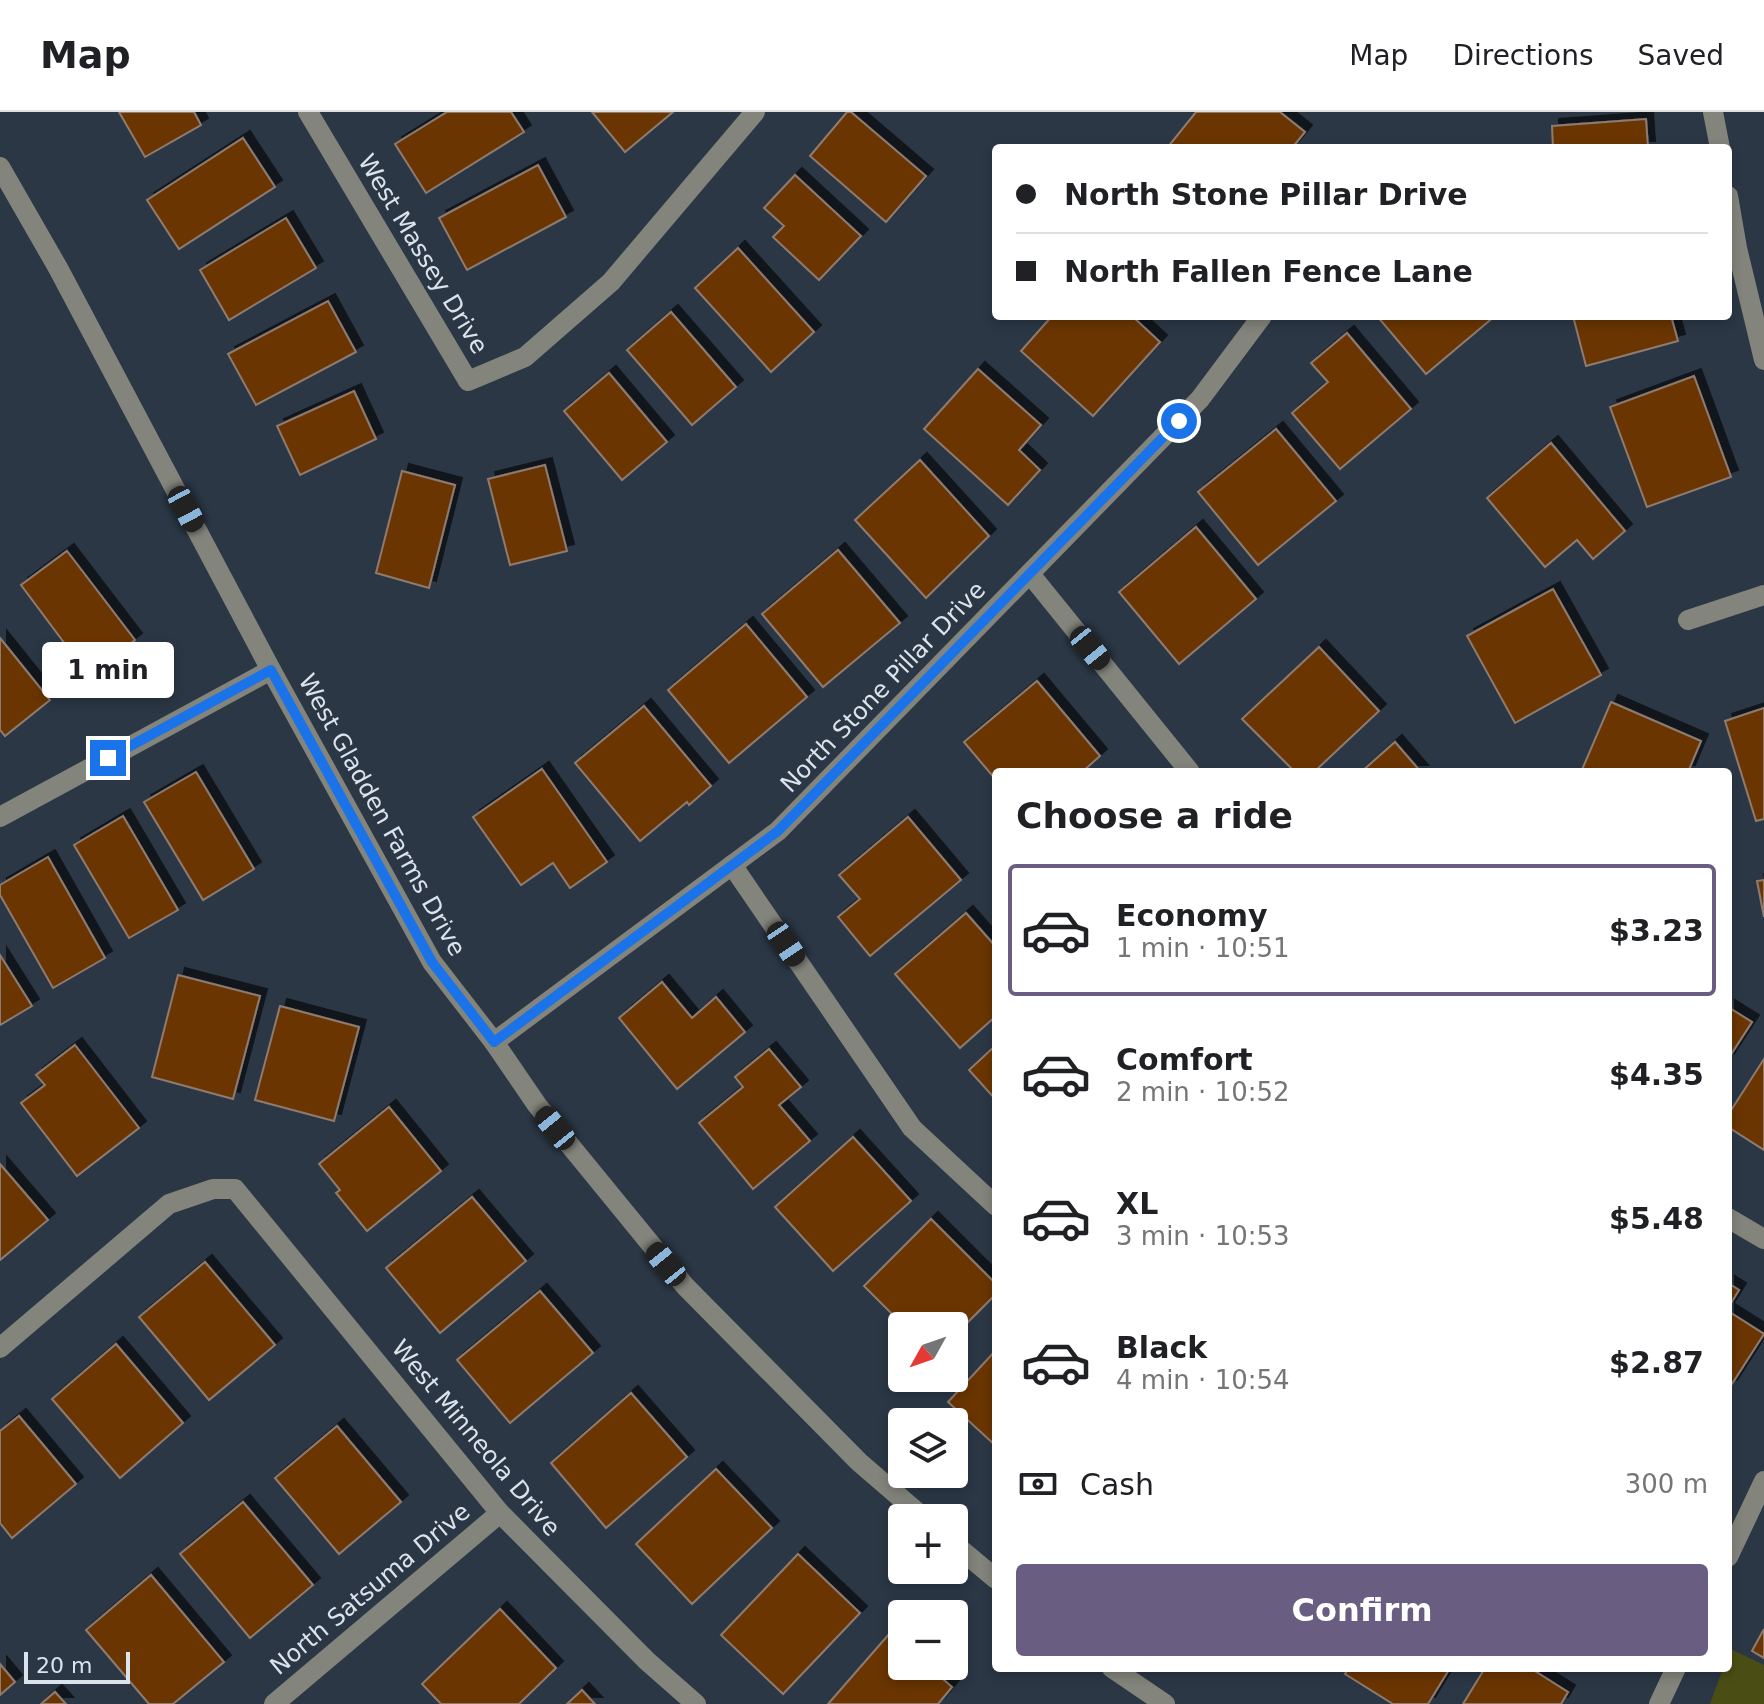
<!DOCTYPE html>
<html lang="en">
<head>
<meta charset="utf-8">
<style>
	body { margin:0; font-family:"DejaVu Sans",sans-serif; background:#f2f2f2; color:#202124; height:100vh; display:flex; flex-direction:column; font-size:30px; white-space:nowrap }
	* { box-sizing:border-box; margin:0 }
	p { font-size:26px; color:#757577 }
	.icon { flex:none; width:44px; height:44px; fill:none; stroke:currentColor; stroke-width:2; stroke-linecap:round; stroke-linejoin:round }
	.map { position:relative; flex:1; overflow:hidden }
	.panel { position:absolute; left:992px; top:656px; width:740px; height:904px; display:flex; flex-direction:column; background:#fff; border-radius:8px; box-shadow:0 4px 12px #0003 }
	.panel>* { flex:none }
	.hud { position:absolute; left:992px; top:32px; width:740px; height:176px; border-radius:8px; box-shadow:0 4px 12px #0003; display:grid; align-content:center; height:176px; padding:0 24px; background:#fff }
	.needle { width:52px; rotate:230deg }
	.controls { position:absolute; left:888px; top:1200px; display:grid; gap:16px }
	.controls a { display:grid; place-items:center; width:80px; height:80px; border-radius:8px; background:#fff; box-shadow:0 4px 12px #0003; font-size:40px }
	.scale { position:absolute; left:24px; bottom:20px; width:106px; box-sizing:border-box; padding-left:8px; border:4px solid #dbe3ec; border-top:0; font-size:22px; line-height:28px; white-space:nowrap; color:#dbe3ec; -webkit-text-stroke:6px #2b3745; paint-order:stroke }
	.end { position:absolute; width:36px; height:36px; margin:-18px; border:10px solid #1a73e8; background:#fff; box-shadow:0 0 0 4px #fff }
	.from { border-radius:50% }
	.bubble { position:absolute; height:56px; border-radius:8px; background:#fff; box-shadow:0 4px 12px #0003; font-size:26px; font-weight:600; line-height:56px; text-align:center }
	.car { position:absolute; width:24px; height:48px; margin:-24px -12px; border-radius:10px; box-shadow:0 0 6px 2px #0007; background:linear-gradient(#222 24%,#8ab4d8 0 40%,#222 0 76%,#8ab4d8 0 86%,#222 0) }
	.hud b { display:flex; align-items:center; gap:28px; height:76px; font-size:30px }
	.hud b+b { border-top:2px solid #e0e0e0 }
	.hud i { width:20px; height:20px; background:#202124 }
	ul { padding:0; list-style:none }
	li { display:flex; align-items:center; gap:24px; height:132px; margin:0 16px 12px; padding:0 8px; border:4px solid transparent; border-radius:8px }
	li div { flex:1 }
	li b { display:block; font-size:30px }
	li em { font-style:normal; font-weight:600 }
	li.selected { border-color:#695e81 }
	li>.icon { width:72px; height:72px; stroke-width:1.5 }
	h2 { padding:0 24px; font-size:36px; line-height:96px }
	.pay { display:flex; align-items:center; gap:20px; height:88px; padding:0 24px; font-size:30px }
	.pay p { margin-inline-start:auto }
	.cta { display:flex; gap:16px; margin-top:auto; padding:16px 24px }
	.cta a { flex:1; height:92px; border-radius:8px; background:#695e81; color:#fff; font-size:32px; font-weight:600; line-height:92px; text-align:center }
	header { display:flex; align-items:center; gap:48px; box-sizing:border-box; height:112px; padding:0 40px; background:#fff; border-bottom:2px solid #e0e0e0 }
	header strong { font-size:38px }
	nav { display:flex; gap:44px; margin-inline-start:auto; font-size:28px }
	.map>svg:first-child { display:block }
</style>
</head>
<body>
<header>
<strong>Map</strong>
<nav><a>Map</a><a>Directions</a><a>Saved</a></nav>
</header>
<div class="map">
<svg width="1764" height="1592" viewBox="0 0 1764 1592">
	<defs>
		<filter id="shadow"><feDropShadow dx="7" dy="-7" stdDeviation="0" flood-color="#0009"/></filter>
	</defs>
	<rect width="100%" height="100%" fill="#2b3745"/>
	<path fill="#4b4e14" d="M1731 1537 1764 1553V1592H1710L1723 1556H1728Z"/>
	<g fill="#6b3506" stroke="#8e7b6f" stroke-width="2" filter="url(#shadow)">
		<path d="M119 0H194L201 13 145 45Z"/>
		<path d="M447 0H511L524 20 426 81 395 32Z"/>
		<path d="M592 0H673L625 40Z"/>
		<path d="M847 0H851L926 64 886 110 810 44Z"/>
		<path d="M1196 0H1280L1305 20 1292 36H1167Z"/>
		<path d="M1646 7 1648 36H1553L1552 14Z"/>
		<path d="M243 26 275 75 179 137 147 88Z"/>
		<path d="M538 53 566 105 467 158 439 106Z"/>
		<path d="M795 63 861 124 819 168 773 125 784 114 764 96Z"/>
		<path d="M286 106 316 156 229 208 200 158Z"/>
		<path d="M738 136 814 220 771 260 695 176Z"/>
		<path d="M328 189 356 240 256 293 228 242Z"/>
		<path d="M671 200 736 275 692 313 627 238Z"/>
		<path d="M1052 204H1132L1160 230 1093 304 1021 239Z"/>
		<path d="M1377 204H1495L1426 262Z"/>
		<path d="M1573 204H1671L1678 229 1586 254Z"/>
		<path d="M1347 221 1411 297 1340 357 1292 301 1328 270 1311 251Z"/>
		<path d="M978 257 1041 313 1019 338 1040 358 1008 393 924 317Z"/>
		<path d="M609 261 667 330 622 368 564 299Z"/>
		<path d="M1694 264 1731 365 1647 395 1610 295Z"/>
		<path d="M354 279 376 327 300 363 277 314Z"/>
		<path d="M1276 317 1336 389 1258 453 1198 380Z"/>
		<path d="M1551 331 1625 419 1593 447 1577 428 1545 455 1487 386Z"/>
		<path d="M920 348 989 424 926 486 855 408Z"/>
		<path d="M545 353 567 439 510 453 488 367Z"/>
		<path d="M402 359 455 373 429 476 376 461Z"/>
		<path d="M1196 415 1256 487 1179 552 1119 480Z"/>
		<path d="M838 438 900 511 823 575 762 502Z"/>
		<path d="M67 439 135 528 89 564 21 473Z"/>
		<path d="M1553 477 1601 563 1515 611 1467 524Z"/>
		<path d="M746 512 807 585 729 651 668 578Z"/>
		<path d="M0 526 50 588 5 624 0 618Z"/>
		<path d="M1319 535 1379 599 1314 660H1295L1242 607Z"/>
		<path d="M1037 569 1100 644 1082 660H996V668L964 630Z"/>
		<path d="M1611 590 1701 629 1688 660H1581Z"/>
		<path d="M644 594 711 674 689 693 687 690 640 729 575 651Z"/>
		<path d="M1764 596V707L1756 709 1725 609Z"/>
		<path d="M1395 630 1421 660H1361Z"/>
		<path d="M542 657 607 750 570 776 553 751 521 773 473 705Z"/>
		<path d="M196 660 254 757 203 788 144 690Z"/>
		<path d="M123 704 178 798 129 826 74 733Z"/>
		<path d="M908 705 961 768 870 844 838 805 860 787 839 763Z"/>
		<path d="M48 745 105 846 53 876 0 783V773Z"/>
		<path d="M1764 768V805L1757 769Z"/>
		<path d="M966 801 996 835V904L960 936 895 862Z"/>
		<path d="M0 843 32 894 0 913Z"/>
		<path d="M178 863 260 884 233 987 152 965Z"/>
		<path d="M662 870 692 906 716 885 745 920 677 977 619 906Z"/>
		<path d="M280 894 359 915 334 1009 255 988Z"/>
		<path d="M1728 895 1752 910 1728 947Z"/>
		<path d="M75 933 139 1016 77 1064 21 991 45 973 36 963Z"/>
		<path d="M996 933V988L969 958Z"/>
		<path d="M769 937 801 975 779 993 810 1029 753 1077 699 1011 743 975 735 965Z"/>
		<path d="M1764 947V1038L1728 1015V1003Z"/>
		<path d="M389 995 441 1059 367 1119 336 1081 340 1078 319 1052Z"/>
		<path d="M853 1025 911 1089 833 1159 775 1095Z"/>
		<path d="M0 1052 48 1108 0 1148Z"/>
		<path d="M472 1085 526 1149 440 1221 386 1156Z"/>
		<path d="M931 1107 996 1172V1182L954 1224V1214H904L864 1174Z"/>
		<path d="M205 1150 275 1233 209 1288 139 1205Z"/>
		<path d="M1728 1171 1739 1178 1728 1196Z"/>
		<path d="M540 1179 593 1241 510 1311 457 1248Z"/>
		<path d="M1728 1199 1764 1222 1730 1275 1728 1274Z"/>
		<path d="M116 1232 183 1311 120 1366 52 1287Z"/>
		<path d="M996 1238V1334L948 1290Z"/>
		<path d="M631 1281 687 1345 606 1416 551 1351Z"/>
		<path d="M19 1304 76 1372 12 1426 0 1411V1319Z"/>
		<path d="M337 1314 401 1390 339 1442 275 1366Z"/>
		<path d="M716 1357 772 1416 692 1492 636 1432Z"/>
		<path d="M243 1390 313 1473 250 1526 180 1442Z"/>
		<path d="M798 1442 860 1501 783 1582 721 1523Z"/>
		<path d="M151 1463 224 1550 173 1592H149L86 1518Z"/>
		<path d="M500 1497 556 1556 519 1592H441L422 1572Z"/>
		<path d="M1764 1517V1546L1752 1539Z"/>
		<path d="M890 1521 902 1531V1554H928L952 1575 938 1592H828Z"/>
		<path d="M0 1552 15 1570 0 1583Z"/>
		<path d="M1349 1556H1450L1428 1592H1393L1345 1562Z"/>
		<path d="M1485 1556H1530L1568 1580 1561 1592H1463Z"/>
		<path d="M582 1578 595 1592H567Z"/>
		<path d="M55 1580 66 1592H41Z"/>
	</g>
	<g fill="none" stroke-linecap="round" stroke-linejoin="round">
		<g stroke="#83857c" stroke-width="20">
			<path d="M308 0 468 269 525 245 611 170 755 0"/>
			<path d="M1713 0 1720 36"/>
			<path d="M0 55 58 156 271 558 432 850 494 930 537 993 685 1174 859 1350 924 1406"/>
			<path d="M1728 84 1737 136 1764 248"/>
			<path d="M1030 462 1190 660"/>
			<path d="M1688 508 1764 483"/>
			<path d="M0 705 271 558"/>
			<path d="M732 753 912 1016 996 1094"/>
			<path d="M494 930 778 719 1200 287 1262 204"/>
			<path d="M1728 1106 1764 1127"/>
			<path d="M0 1236 169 1092 213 1077H235L500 1401 647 1549 696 1592"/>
			<path d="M954 1432 996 1467"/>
			<path d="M1728 1445 1764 1369"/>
			<path d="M1112 1556 1165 1592"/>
			<path d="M274 1592 500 1401"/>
			<path d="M1659 1592 1676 1556"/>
		</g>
	</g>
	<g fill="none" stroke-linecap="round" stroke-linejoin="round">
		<path stroke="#1a73e8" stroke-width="10" d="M108 646 271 558 432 850 494 930 778 719 1179 309"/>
	</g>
	<g text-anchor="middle" stroke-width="6" stroke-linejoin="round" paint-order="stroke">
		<g font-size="24" fill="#dbe3ec" stroke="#2b3745">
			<text transform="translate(423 142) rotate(59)" y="8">West Massey Drive</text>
			<text transform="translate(883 575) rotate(-46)" y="8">North Stone Pillar Drive</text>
			<text transform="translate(382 703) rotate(61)" y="8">West Gladden Farms Drive</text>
			<text transform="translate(476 1326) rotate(50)" y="8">West Minneola Drive</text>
			<text transform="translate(370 1477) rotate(-40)" y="8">North Satsuma Drive</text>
		</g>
	</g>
</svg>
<div class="controls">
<a><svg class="needle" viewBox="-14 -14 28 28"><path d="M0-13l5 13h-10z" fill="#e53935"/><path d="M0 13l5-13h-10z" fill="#757577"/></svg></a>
<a><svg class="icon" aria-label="layers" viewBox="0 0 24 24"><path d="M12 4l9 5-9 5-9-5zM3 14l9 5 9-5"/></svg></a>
<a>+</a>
<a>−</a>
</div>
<div class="scale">20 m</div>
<i class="end from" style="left:1179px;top:309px"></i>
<i class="end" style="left:108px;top:646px"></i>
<div class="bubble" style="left:42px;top:530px;width:132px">1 min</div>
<i class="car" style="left:186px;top:397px;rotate:152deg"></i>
<i class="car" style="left:1090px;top:536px;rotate:141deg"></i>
<i class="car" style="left:786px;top:832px;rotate:146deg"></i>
<i class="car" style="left:555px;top:1016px;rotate:321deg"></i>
<i class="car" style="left:666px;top:1152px;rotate:321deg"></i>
<div class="hud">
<b><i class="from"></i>North Stone Pillar Drive</b>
<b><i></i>North Fallen Fence Lane</b>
</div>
<section class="panel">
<h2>Choose a ride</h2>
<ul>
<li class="selected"><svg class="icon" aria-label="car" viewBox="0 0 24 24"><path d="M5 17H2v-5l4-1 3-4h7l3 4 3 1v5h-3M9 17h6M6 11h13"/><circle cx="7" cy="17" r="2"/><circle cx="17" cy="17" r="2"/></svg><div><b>Economy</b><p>1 min · 10:51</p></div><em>$3.23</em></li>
<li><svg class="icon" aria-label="car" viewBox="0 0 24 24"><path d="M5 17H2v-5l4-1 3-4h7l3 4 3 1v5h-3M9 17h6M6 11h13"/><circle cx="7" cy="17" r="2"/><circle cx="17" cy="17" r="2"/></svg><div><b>Comfort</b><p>2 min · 10:52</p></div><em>$4.35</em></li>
<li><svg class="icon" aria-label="car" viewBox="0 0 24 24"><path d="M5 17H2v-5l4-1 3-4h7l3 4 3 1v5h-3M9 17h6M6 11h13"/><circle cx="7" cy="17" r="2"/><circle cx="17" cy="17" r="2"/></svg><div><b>XL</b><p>3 min · 10:53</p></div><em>$5.48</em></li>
<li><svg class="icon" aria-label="car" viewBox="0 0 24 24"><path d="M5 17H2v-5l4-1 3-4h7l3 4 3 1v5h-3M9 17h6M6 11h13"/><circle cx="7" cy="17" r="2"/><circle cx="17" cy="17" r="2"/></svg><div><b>Black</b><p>4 min · 10:54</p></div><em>$2.87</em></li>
</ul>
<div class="pay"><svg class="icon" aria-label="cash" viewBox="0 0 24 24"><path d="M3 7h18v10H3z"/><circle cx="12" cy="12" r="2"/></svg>Cash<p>300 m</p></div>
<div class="cta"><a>Confirm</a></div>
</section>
</div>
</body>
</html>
